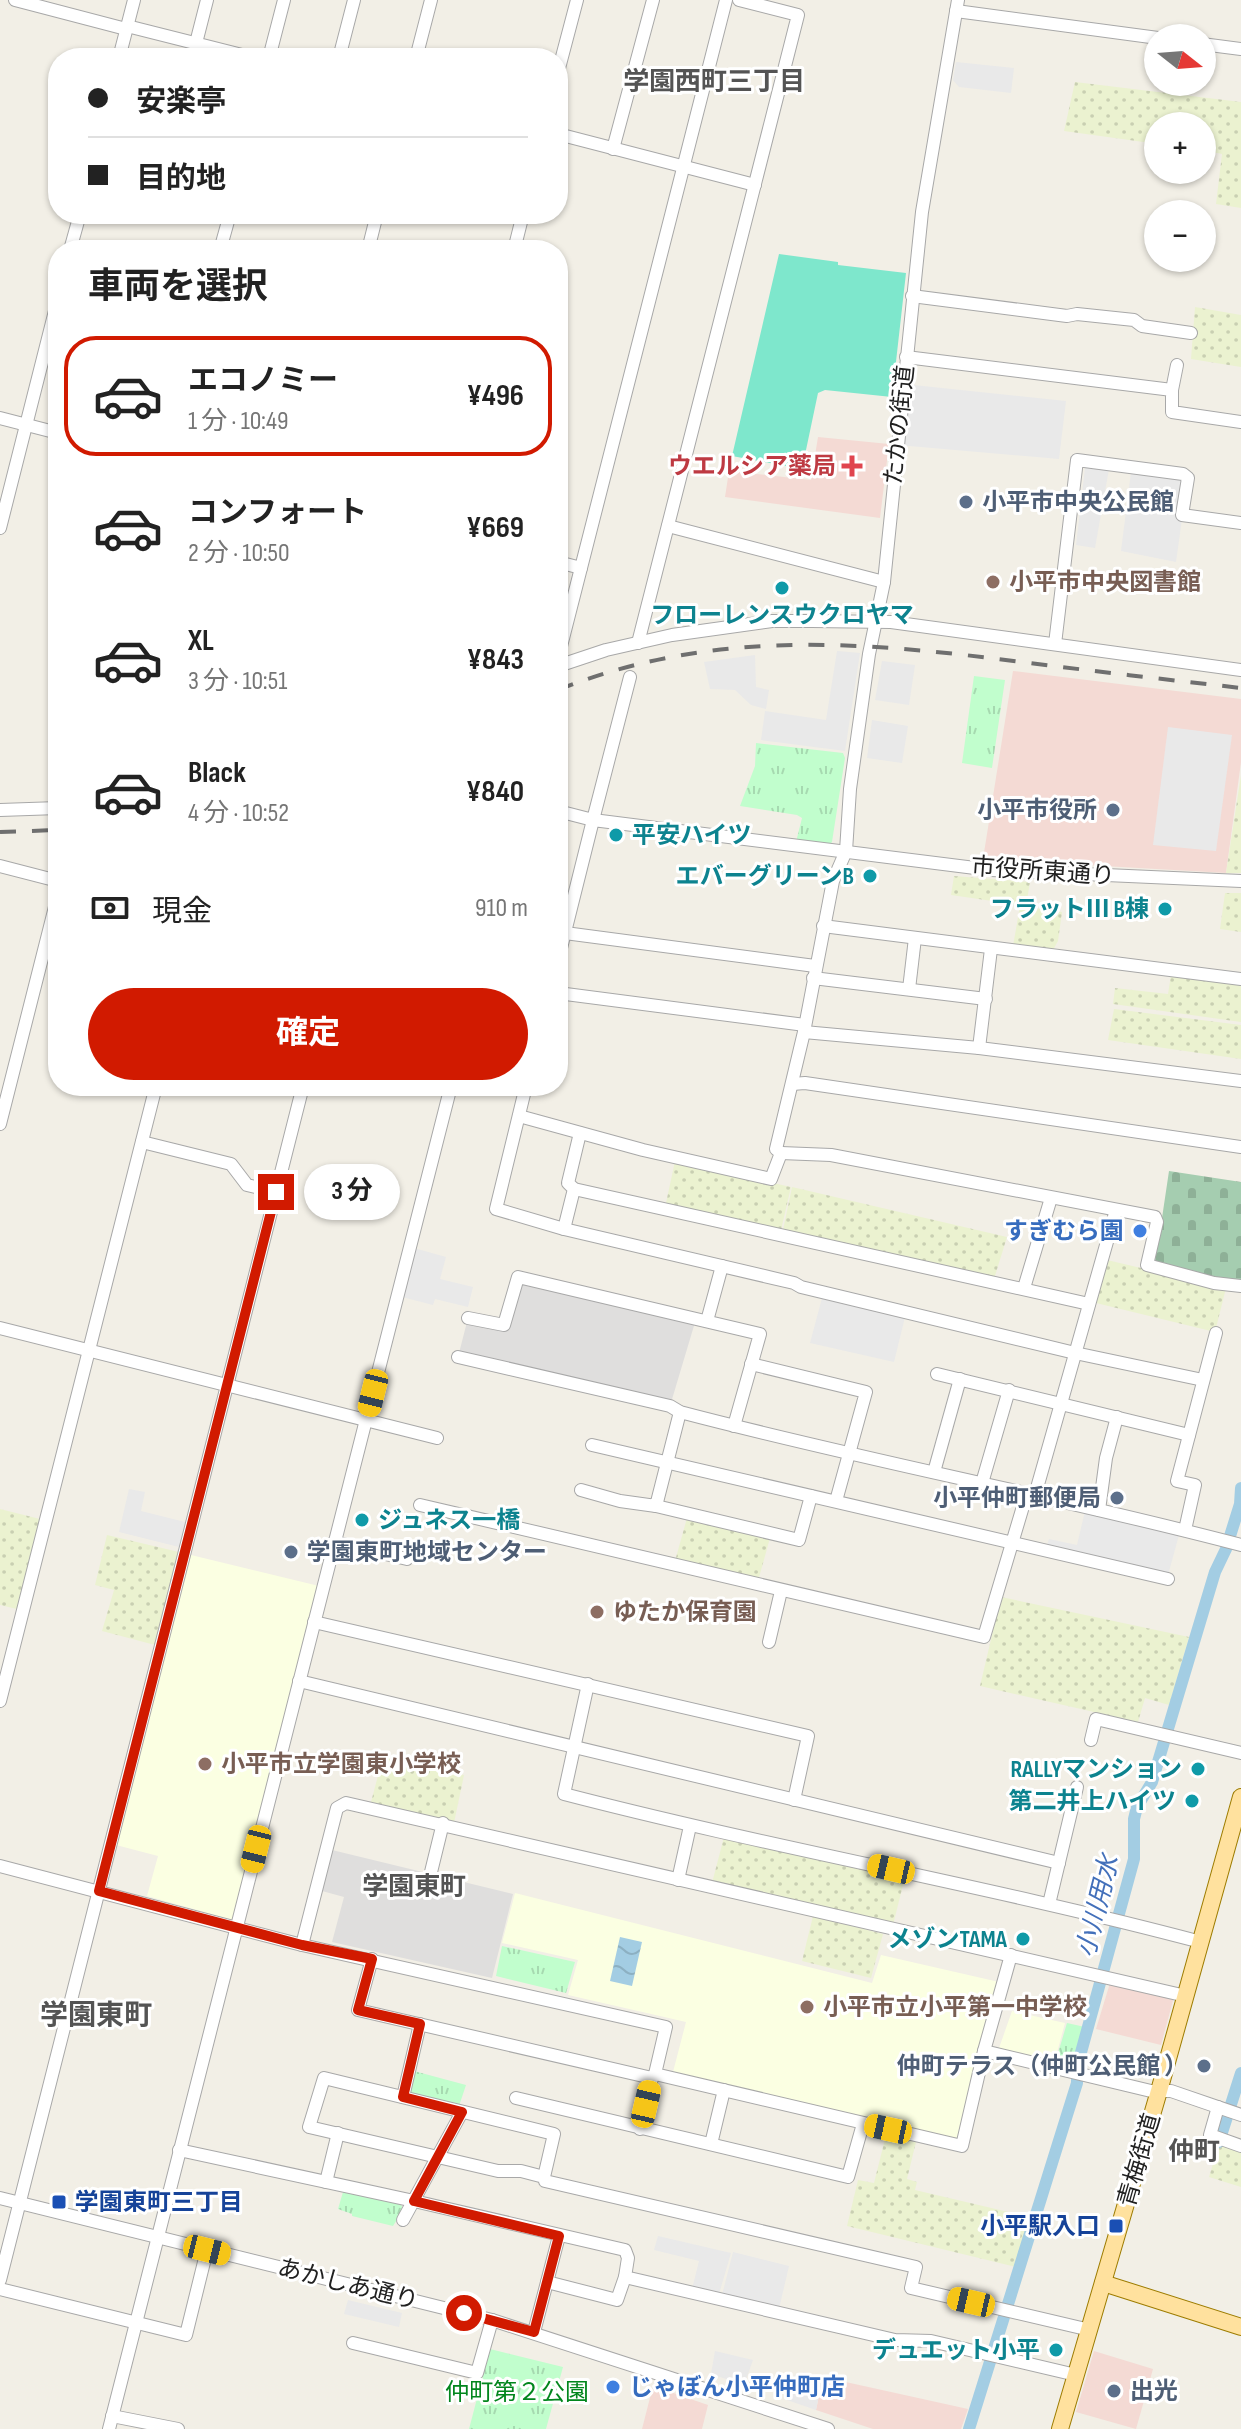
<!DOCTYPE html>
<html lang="ja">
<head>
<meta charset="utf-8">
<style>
	body { margin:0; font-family:"Sofia Sans Condensed","Noto Sans JP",sans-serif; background:#f6f6f6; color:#222; height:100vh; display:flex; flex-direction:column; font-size:30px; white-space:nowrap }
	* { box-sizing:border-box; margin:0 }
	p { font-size:26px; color:#767676 }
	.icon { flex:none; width:44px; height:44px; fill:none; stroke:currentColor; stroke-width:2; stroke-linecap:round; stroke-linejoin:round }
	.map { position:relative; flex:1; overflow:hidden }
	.sheet { position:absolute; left:48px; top:240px; width:520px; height:856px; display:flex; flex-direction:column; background:#fff; border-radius:32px; box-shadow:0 2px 6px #0004 }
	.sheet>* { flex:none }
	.banner { position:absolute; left:48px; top:48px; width:520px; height:176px; border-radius:32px; box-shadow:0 2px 6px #0004; display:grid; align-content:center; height:176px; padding:0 40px; background:#fff }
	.needle { width:52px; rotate:107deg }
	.buttons { position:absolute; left:1144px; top:24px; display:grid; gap:16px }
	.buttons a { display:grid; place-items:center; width:72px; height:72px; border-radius:50%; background:#fff; box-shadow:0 2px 6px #0004; font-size:40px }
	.end { position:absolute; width:36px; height:36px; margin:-18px; border:10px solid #d11a00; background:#fff; box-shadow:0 0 0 4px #fff }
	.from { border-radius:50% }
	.bubble { position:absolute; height:56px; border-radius:28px; background:#fff; box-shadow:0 2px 6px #0004; font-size:26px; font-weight:700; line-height:56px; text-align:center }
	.car { position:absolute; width:24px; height:48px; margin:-24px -12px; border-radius:10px; box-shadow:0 0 6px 2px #0007; background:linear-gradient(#f5c518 24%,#345 0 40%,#f5c518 0 76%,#345 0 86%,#f5c518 0) }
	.banner b { display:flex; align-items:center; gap:28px; height:76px; font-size:30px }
	.banner b+b { border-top:2px solid #e0e0e0 }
	.banner i { width:20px; height:20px; background:#222 }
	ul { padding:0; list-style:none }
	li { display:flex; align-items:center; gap:24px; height:120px; margin:0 16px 12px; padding:0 24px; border:4px solid transparent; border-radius:32px }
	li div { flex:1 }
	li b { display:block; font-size:30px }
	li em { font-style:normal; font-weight:700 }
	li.on { border-color:#d11a00 }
	li>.icon { width:72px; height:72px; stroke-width:1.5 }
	h2 { padding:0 40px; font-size:36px; line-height:96px }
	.pay { display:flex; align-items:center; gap:20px; height:88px; padding:0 40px; font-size:30px }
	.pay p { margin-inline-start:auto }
	.button { display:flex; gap:16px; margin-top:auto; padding:16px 40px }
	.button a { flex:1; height:92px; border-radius:48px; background:#d11a00; color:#fff; font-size:32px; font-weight:700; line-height:92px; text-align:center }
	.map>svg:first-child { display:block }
</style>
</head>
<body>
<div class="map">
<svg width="1241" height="2429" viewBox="0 0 1241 2429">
	<defs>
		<pattern id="farmland-dots" width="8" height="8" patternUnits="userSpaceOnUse" patternTransform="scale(2)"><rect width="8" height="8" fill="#ebf2d0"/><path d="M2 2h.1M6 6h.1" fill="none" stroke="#c9cfb2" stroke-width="1.8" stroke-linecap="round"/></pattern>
		<pattern id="cemetery-stones" width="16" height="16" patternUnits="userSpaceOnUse" patternTransform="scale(2)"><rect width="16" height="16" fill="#a5cdb0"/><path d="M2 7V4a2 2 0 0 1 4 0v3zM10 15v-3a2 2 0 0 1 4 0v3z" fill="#8eb097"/></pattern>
		<pattern id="park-tufts" width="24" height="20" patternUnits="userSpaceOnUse" patternTransform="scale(2)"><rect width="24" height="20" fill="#c1fecd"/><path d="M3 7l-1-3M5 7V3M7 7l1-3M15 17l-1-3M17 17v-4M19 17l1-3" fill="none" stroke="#a6d9b0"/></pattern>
		<pattern id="water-waves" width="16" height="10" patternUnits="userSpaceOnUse" patternTransform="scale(2)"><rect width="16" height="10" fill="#a3cde3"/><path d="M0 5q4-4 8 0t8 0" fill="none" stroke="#8cb0c2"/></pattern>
	</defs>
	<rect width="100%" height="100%" fill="#f2efe6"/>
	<g fill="#dfdedd">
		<path d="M518 1277 696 1319 670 1406 458 1357 468 1318 504 1325Z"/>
		<path d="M332 1850 513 1894 492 1978 332 1942 344 1897 322 1891Z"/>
	</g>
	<g fill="#f4dad4">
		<path d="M818 437 889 444 880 518 725 497 729 471 811 480Z"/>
		<path d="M1013 671 1241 699V762L1226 873 983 859Z"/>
		<path d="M1110 1983 1174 1997 1161 2045 1096 2029Z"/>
		<path d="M1094 2351 1153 2369 1136 2429 1076 2412Z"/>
		<path d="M823 2377 968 2409 961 2429H873L816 2410Z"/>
		<path d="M653 2386 708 2405 702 2429H642Z"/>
	</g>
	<g fill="#fbffe2">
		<path d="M191 1555 319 1586 233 1920 147 1896 158 1856 116 1845Z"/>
		<path d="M515 1893 872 1983 881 1955 999 1982 959 2139 864 2119 673 2072 686 2022 568 1995 578 1960 502 1943Z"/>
		<path d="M1012 2011 1065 2023 1054 2064 998 2051Z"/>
	</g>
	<g fill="url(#farmland-dots)">
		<path d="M1075 82 1241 102V208L1216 204 1222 154 1202 150V126H1158V144L1064 131Z"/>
		<path d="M1195 307 1241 315V367L1191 359Z"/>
		<path d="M1241 775V873H1226Z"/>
		<path d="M954 876 1030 882 1026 906 951 895Z"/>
		<path d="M1225 893H1241V932L1220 929Z"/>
		<path d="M1020 906 1062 912 1058 941 1053 950 1013 946Z"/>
		<path d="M1171 975 1241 985V1022L1113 1004 1115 988 1168 994Z"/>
		<path d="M1114 1009 1241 1025V1059L1108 1040Z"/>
		<path d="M675 1161 791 1187 781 1230 666 1203Z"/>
		<path d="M792 1187 1007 1237 994 1279 783 1230Z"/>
		<path d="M1107 1260 1226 1288 1215 1332 1096 1303Z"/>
		<path d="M0 1509 40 1519 17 1609 0 1605Z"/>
		<path d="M687 1518 770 1538 758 1581 675 1561Z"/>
		<path d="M107 1535 179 1552 155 1645 102 1631 114 1590 95 1585Z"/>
		<path d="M1001 1597 1189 1637 1169 1705 1145 1698 1138 1722 980 1686Z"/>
		<path d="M383 1757 464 1775 454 1823 371 1802Z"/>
		<path d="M724 1837 905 1877 893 1925 712 1883Z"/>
		<path d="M813 1916 883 1934 871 1978 802 1961Z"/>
		<path d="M886 2135 916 2142 907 2179 917 2182 915 2190 1030 2217 1016 2267 847 2226 858 2180 874 2183Z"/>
		<path d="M1219 2144 1241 2151V2187L1209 2177Z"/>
	</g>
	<path fill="url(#cemetery-stones)" d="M1169 1171 1241 1182V1283L1151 1264 1162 1218Z"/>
	<g fill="url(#park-tufts)">
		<path d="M974 676 1005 680 992 768 962 763Z"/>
		<path d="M756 743 843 753 845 758 832 842 827 847 796 842 802 818 797 815 740 806 755 766Z"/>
		<path d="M502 1946 575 1962 566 1993 496 1976Z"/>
		<path d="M1067 2023 1085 2027 1073 2068 1055 2063Z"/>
		<path d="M414 2071 466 2085 459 2106 413 2096 409 2089Z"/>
		<path d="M343 2192 401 2204 403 2210 393 2226 352 2216V2214L338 2209Z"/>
		<path d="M490 2349 563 2367 546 2429H469Z"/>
	</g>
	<path fill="#7ee7cc" d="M779 254 838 262V265L906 273 892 397 825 390 818 393 802 469 732 456Z"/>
	<g fill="#e9e9e9">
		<path d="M956 62 1014 68 1011 93 959 87 953 80Z"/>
		<path d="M904 384 1066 401 1059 459 897 445Z"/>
		<path d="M1087 466 1109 469 1095 548 1076 545 1085 468Z"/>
		<path d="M1131 472 1183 480 1182 519 1176 562 1121 551Z"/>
		<path d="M837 651 860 653 845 751 761 740 765 711 826 720Z"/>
		<path d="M755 655 756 687 769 690 766 709 751 705 735 690 710 689 704 662Z"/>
		<path d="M882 661 915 665 909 705 875 700Z"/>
		<path d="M872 720 908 726 902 763 867 758Z"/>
		<path d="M1168 727 1232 735 1216 851 1153 845Z"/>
		<path d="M414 1248 446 1257 440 1279 473 1287 468 1307 435 1299 433 1305 402 1297Z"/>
		<path d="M822 1298 905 1317 894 1362 810 1343Z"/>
		<path d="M129 1489 145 1492 141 1511 185 1522 179 1547 119 1532Z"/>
		<path d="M1085 1511 1179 1535 1168 1575 1046 1548 1049 1539 1077 1545Z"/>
		<path d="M658 2236 731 2253 719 2294 692 2289 699 2261 654 2250Z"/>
		<path d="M733 2252 789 2266 779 2309 722 2295Z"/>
		<path d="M348 2300 402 2313 399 2327 344 2314Z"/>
		<path d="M715 2351 753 2360 744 2385 711 2374Z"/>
		<path d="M803 2372 823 2377 816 2410 787 2400 795 2374 801 2376Z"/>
	</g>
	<path fill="url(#water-waves)" d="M620 1937 642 1942 632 1986 610 1981Z"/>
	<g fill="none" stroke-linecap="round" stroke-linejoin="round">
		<g stroke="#a3cde3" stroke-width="12">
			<path d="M1219 2142 1241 2073"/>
			<path d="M969 2429 1077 2083V2067L1134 1859V1819L1137 1807 1152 1782 1215 1572 1226 1549 1240 1504 1241 1488"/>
		</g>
		<g stroke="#a8a8a8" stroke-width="14">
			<g id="minor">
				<path d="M15 0 126 29"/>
				<path d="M956 11 1158 38"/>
				<path d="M127 26 254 58"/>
				<path d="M196 43 207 0"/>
				<path d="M1202 44 1241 49"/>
				<path d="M119 58 134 0"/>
				<path d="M269 58 284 0"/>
				<path d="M339 58 354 0"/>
				<path d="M416 58 431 0"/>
				<path d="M558 72 577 0"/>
				<path d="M558 134 755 185"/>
				<path d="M613 149 653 0"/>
				<path d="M70 250 80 214"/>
				<path d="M220 250 230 214"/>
				<path d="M368 250 377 214"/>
				<path d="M514 250 523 214"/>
				<path d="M912 296 1067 316 1077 314 1134 320 1142 326 1191 333"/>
				<path d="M906 357 1172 390V412L1241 422"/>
				<path d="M1172 390 1177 365"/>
				<path d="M0 418 58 433"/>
				<path d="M668 526 884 582"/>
				<path d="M0 528 58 299"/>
				<path d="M558 562 581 568"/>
				<path d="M638 643 798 15 739 0"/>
				<path d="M1055 644 1077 460 1183 474 1188 478 1182 515 1241 523"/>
				<path d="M558 658 726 0"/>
				<path d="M558 666 606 650 672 635 772 621H812L891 622 1241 670"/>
				<path d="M0 810 58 808"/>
				<path d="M558 811 593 820 630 677"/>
				<path d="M0 866 58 881"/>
				<path d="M823 926 1241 979"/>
				<path d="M565 933 815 966"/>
				<path d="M558 960 593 820 991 870 1241 881"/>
				<path d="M813 978 986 999"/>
				<path d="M909 989 915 938"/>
				<path d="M558 993 805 1025"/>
				<path d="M804 1032 979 1048 1241 1081"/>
				<path d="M979 1048 991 949"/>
				<path d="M792 1084 805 1083 1241 1147"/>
				<path d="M526 1086 496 1209 564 1229 794 1283 801 1287 1075 1353 1203 1380"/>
				<path d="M519 1116 643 1150 771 1179 781 1153 776 1149 804 1032 833 881 846 851 850 789 869 654 884 582 922 212 958 0"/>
				<path d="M0 1124 58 895"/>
				<path d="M142 1142 231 1164 247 1185 276 1192"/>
				<path d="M781 1153 831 1155 1155 1217 1157 1222 1147 1265 1214 1283 1241 1286"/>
				<path d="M574 1189 1089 1304"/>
				<path d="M564 1229 574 1189 568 1183 580 1133"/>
				<path d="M1024 1288 1051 1198"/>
				<path d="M468 1318 504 1325 518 1277 760 1334 734 1426"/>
				<path d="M707 1321 722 1266"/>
				<path d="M0 1328 437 1438"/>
				<path d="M458 1357 670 1406 680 1412C866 1461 1055 1496 1241 1545"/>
				<path d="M751 1364 866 1392 836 1501"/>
				<path d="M937 1374 1189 1435"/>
				<path d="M592 1445 1168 1579"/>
				<path d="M934 1472 960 1379"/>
				<path d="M982 1483 1009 1390"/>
				<path d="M581 1490 620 1501 656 1506 680 1412"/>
				<path d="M1035 1495 1116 1210"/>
				<path d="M420 1505 984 1637 1027 1493"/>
				<path d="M656 1506 799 1540 811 1496"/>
				<path d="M1099 1510 1106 1458 1117 1417"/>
				<path d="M1185 1530 1195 1485 1177 1481 1216 1333"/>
				<path d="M334 1542 407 1559"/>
				<path d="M314 1622 808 1736 794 1800"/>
				<path d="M769 1642 781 1591"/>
				<path d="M299 1681 1059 1863"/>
				<path d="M588 1684 564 1794C776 1849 990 1886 1201 1942"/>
				<path d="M0 1701 156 1086"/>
				<path d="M1091 1740 1096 1719 1241 1753"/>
				<path d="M0 1866 302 1945 666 2027 655 2074 962 2146 984 2051 1011 1955"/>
				<path d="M431 1872 443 1823"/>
				<path d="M678 1880 690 1826"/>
				<path d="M1049 1904 1077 1787"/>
				<path d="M302 1945 337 1808 346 1803 1186 1996"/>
				<path d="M372 1959 358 2010 652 2078 655 2074"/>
				<path d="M984 2051 1151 2091H1171L1241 2115"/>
				<path d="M403 2097 420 2024"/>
				<path d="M516 2098 848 2177 863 2124"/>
				<path d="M1218 2107 1210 2135 1241 2146"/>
				<path d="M640 2129 652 2078"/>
				<path d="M711 2144 724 2090"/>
				<path d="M179 2150 414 2201 625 2250 628 2258 625 2277 895 2340 931 2341 1076 2375"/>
				<path d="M544 2177 554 2134 324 2078 309 2127 498 2171H521L544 2177 545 2181 916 2267 911 2288 1090 2330"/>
				<path d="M326 2182 338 2133"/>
				<path d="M0 2198 492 2320 828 2429"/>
				<path d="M403 2220 462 2112"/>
				<path d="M0 2280 303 1086"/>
				<path d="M547 2282 617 2300 625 2277"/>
				<path d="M0 2289 186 2335 207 2250"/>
				<path d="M534 2332 559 2236"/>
				<path d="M353 2343 477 2373 492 2320"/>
				<path d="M112 2416 178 2429"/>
				<path d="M109 2429 451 1086"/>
			</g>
		</g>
		<g stroke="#9d7c00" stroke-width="18">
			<g id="major">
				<path d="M1103 2283 1241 2327"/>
				<path d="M1060 2429 1159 2091 1241 1797"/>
			</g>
		</g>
		<use href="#minor" stroke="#fff" stroke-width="12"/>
		<use href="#major" stroke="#ffe19e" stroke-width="16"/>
		<g stroke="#6f6f6f" stroke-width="4" stroke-dasharray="16 16" stroke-linecap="butt">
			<path d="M558 690C716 627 867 642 1030 663 1100 672 1171 680 1241 688"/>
			<path d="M0 832 58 830"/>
		</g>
	</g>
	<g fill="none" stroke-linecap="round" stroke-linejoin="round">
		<path stroke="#d11a00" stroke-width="10" d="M276 1192 99 1891 302 1945 372 1959 358 2010 420 2024 403 2097 462 2112 414 2201 559 2236 534 2332 464 2313"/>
	</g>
	<path fill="#e0444e" stroke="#fff" stroke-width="3" d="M848 454h8v8h8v8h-8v8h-8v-8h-8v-8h8z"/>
	<g fill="#5c6f8a" stroke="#fff" stroke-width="3">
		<circle cx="966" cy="502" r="8"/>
		<circle cx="1113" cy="810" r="8"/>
		<circle cx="1117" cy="1498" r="8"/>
		<circle cx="291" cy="1552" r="8"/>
		<circle cx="1204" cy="2066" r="8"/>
		<circle cx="1114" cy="2391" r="8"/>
	</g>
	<g fill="#8d6e63" stroke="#fff" stroke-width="3">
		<circle cx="993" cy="582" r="8"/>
		<circle cx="597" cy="1612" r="8"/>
		<circle cx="205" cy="1764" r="8"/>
		<circle cx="807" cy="2007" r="8"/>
	</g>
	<g fill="#0f9aa8" stroke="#fff" stroke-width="3">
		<circle cx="782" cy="588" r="8"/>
		<circle cx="616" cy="835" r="8"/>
		<circle cx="870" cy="876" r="8"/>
		<circle cx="1165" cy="909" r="8"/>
		<circle cx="362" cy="1520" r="8"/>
		<circle cx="1198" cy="1769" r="8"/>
		<circle cx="1192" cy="1801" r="8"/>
		<circle cx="1023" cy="1939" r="8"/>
		<circle cx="1056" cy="2350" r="8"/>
	</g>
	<g fill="#3f7fe0" stroke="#fff" stroke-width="3">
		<circle cx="1140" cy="1231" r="8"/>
		<circle cx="613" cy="2387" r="8"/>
	</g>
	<g fill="#1a4fb4" stroke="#fff" stroke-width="3">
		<rect x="51" y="2194" width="16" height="16" rx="4"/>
		<rect x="1108" y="2218" width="16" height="16" rx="4"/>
	</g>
	<g text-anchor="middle" stroke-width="6" stroke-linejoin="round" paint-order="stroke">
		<g font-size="24" fill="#212121" stroke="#fff">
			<text transform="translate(899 425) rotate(-84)" y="8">たかの街道</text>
			<text transform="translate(1043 871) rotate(4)" y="8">市役所東通り</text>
			<text transform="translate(1139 2160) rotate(-74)" y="8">青梅街道</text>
			<text transform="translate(348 2284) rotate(14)" y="8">あかしあ通り</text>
		</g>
		<g font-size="24" font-weight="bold" fill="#be3a42" stroke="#fff" text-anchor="end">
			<text x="836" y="474">ウエルシア薬局</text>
		</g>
		<g font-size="24" font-weight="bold" fill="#4e5e75" stroke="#fff" text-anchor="start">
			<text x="982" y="510">小平市中央公民館</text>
			<text x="1097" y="818" text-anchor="end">小平市役所</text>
			<text x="1101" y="1506" text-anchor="end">小平仲町郵便局</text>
			<text x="307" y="1560">学園東町地域センター</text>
			<text x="1188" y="2074" text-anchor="end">仲町テラス（仲町公民館 ）</text>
			<text x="1130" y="2399">出光</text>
		</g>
		<g font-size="24" font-weight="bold" fill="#785e54" stroke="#fff" text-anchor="start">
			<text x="1009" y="590">小平市中央図書館</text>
			<text x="613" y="1620">ゆたか保育園</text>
			<text x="221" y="1772">小平市立学園東小学校</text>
			<text x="823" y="2015">小平市立小平第一中学校</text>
		</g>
		<g font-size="24" font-weight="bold" fill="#0d838f" stroke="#fff" text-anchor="end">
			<text x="782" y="623" text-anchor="middle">フローレンスウクロヤマ</text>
			<text x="632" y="843" text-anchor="start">平安ハイツ</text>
			<text x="854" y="884">エバーグリーンB</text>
			<text x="1149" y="917">フラットⅢ B棟</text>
			<text x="378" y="1528" text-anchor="start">ジュネス一橋</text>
			<text x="1182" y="1777">RALLYマンション</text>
			<text x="1176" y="1809">第二井上ハイツ</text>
			<text x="1007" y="1947">メゾンTAMA</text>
			<text x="1040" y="2358">デュエット小平</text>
		</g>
		<g font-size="24" font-weight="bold" fill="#366cbe" stroke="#fff" text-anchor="end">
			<text x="1124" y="1239">すぎむら園</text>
			<text x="629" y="2395" text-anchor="start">じゃぼん小平仲町店</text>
		</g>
		<g font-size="24" font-weight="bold" fill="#164399" stroke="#fff" text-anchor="start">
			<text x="75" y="2210">学園東町三丁目</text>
			<text x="1100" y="2234" text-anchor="end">小平駅入口</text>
		</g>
		<g font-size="24" fill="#02861d" stroke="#fff">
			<text x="517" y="2400">仲町第２公園</text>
		</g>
		<g font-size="26" font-weight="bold" fill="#545454" stroke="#fff">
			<text x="714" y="90">学園西町三丁目</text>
			<text x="414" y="1895">学園東町</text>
			<text x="1194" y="2160">仲町</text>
		</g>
		<g font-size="26" font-style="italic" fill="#4370ba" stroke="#fff">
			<text transform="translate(1097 1906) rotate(-76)" y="9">小川用水</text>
		</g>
		<g font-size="28" font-weight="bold" fill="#545454" stroke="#fff">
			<text x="96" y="2024">学園東町</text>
		</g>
	</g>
</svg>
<div class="buttons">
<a><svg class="needle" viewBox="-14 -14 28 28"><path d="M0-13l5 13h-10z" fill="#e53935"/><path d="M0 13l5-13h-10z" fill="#767676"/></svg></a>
<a>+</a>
<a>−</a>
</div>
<i class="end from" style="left:464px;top:2313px"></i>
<i class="end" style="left:276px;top:1192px"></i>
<div class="bubble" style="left:304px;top:1164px;width:96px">3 分</div>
<i class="car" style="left:373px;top:1393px;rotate:194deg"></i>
<i class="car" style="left:256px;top:1849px;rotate:194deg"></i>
<i class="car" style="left:891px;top:1869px;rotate:283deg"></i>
<i class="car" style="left:646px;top:2104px;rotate:13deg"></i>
<i class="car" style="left:888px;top:2129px;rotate:282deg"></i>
<i class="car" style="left:207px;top:2250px;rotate:104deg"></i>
<i class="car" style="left:971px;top:2302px;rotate:283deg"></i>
<div class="banner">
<b><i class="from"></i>安楽亭</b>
<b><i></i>目的地</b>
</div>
<section class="sheet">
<h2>車両を選択</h2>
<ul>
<li class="on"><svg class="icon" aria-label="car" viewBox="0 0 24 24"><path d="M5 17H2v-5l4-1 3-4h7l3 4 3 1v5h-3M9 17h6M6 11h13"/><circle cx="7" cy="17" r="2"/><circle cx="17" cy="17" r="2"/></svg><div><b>エコノミー</b><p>1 分 · 10:49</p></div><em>¥496</em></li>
<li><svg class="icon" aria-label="car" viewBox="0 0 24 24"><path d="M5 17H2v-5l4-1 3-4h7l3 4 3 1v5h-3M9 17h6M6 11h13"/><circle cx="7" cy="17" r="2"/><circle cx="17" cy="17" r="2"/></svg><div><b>コンフォート</b><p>2 分 · 10:50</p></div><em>¥669</em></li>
<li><svg class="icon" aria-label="car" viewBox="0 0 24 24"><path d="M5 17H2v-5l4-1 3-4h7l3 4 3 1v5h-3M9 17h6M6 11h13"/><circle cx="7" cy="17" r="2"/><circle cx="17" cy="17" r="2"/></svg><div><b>XL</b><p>3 分 · 10:51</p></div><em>¥843</em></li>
<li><svg class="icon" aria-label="car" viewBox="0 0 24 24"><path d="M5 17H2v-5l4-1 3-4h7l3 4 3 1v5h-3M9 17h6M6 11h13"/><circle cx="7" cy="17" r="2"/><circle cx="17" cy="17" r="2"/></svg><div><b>Black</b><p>4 分 · 10:52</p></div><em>¥840</em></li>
</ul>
<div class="pay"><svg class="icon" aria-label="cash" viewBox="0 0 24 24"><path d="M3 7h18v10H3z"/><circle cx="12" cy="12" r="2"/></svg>現金<p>910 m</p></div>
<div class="button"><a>確定</a></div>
</section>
</div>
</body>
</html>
